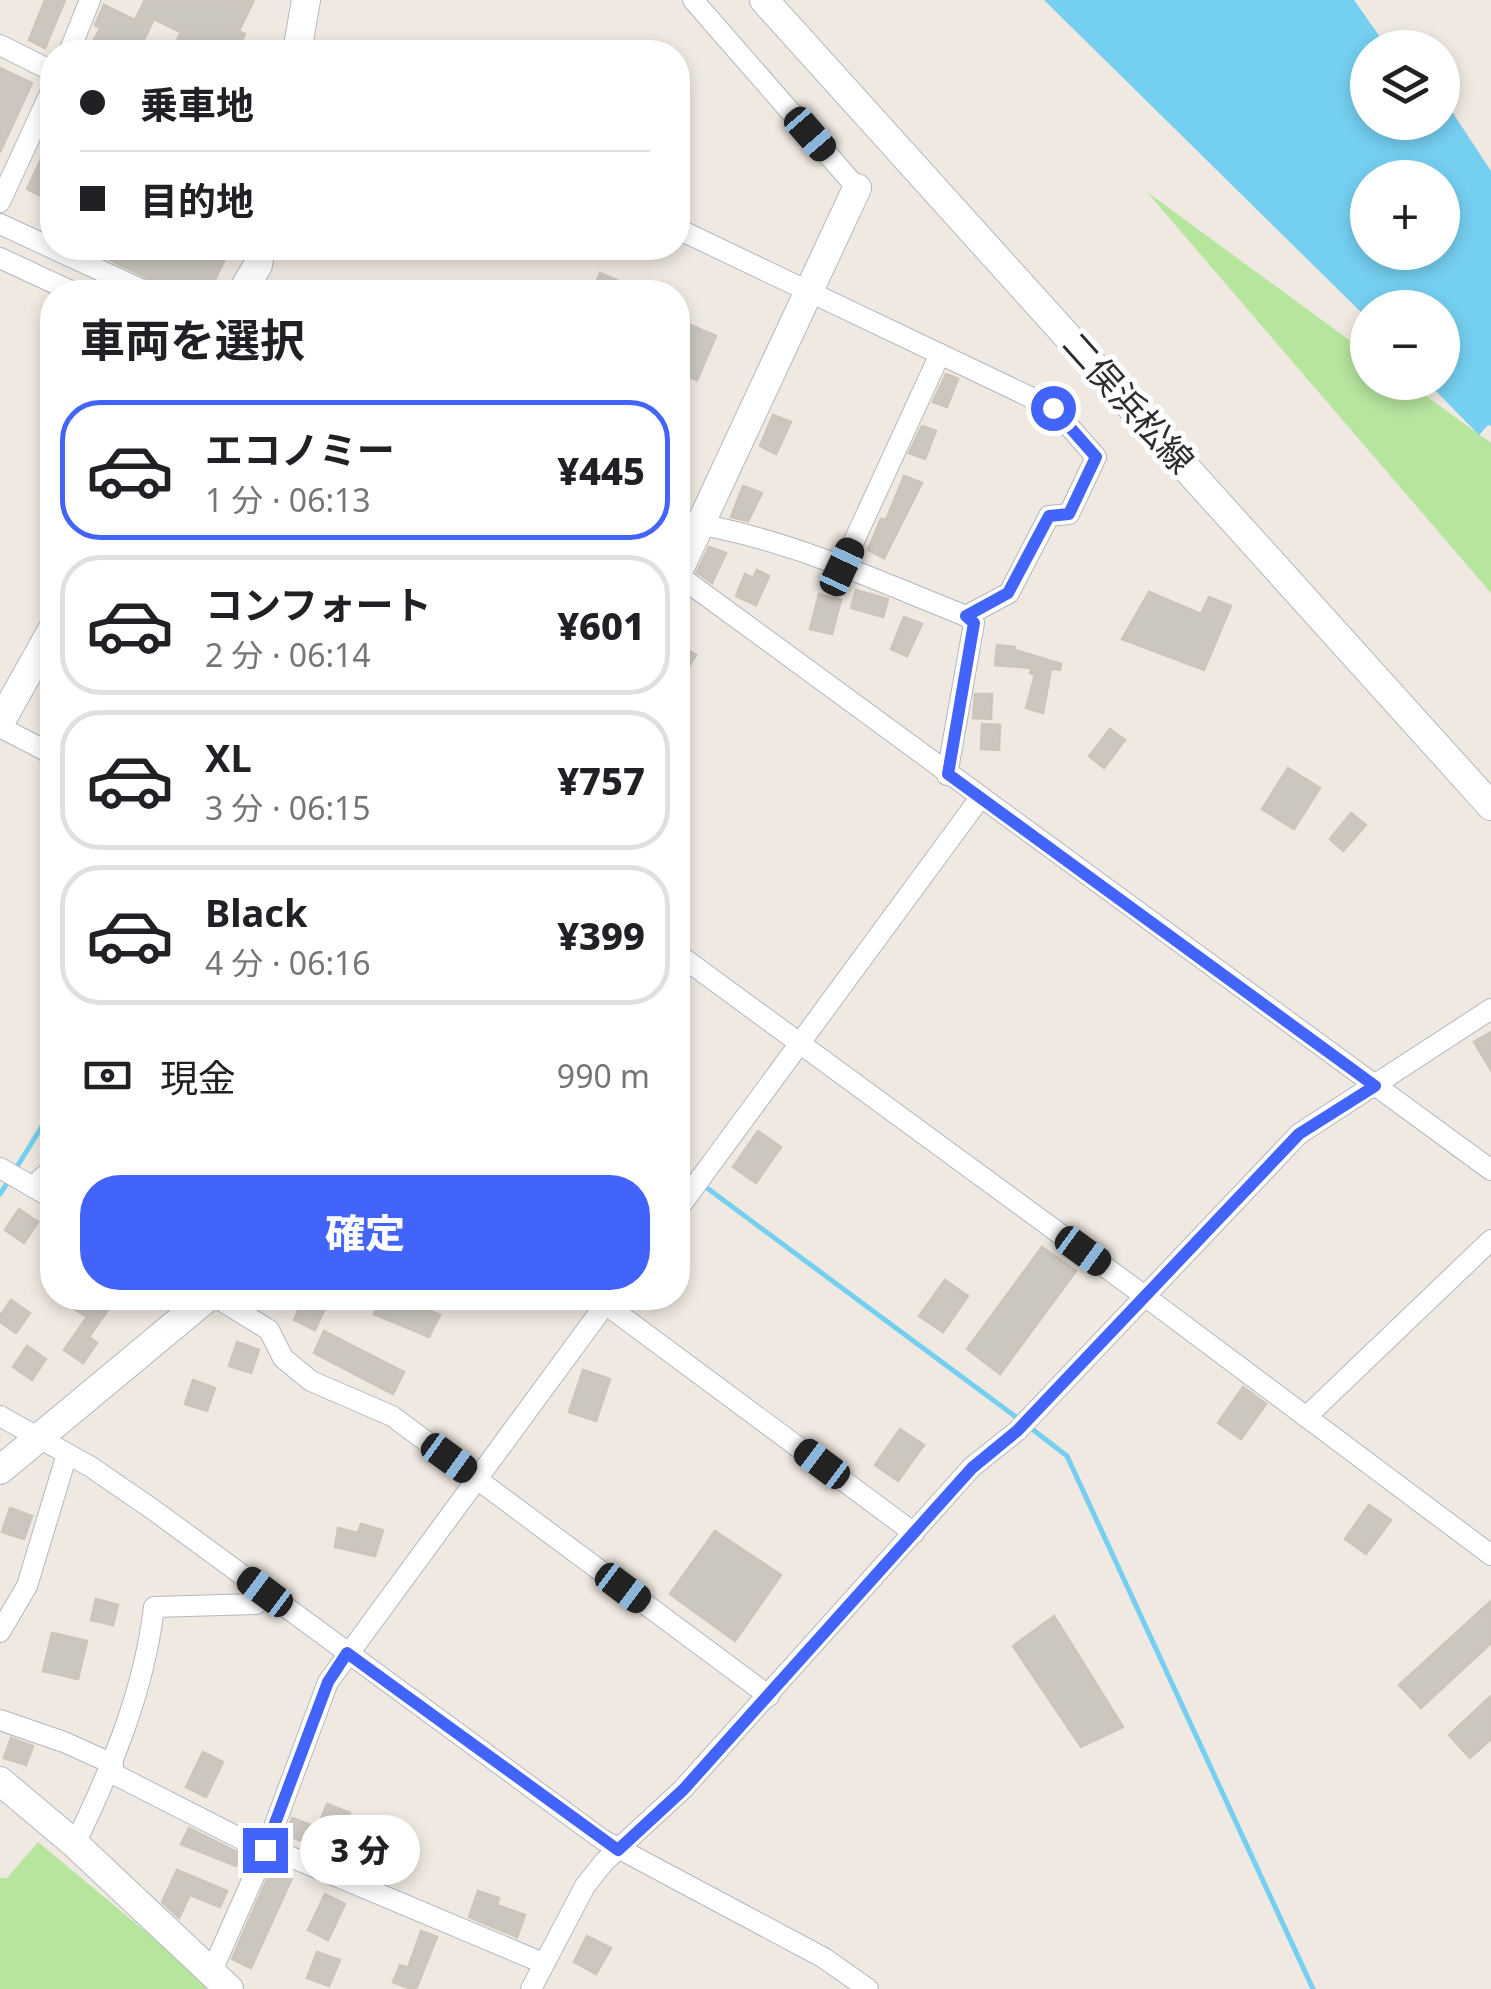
<!DOCTYPE html>
<html lang="ja">
<head>
<meta charset="utf-8">
<style>
	body { margin:0; font-family:"Noto Sans","Noto Sans JP",sans-serif; background:#f6f6f6; color:#202124; height:100vh; display:flex; flex-direction:column; font-size:38px; white-space:nowrap }
	* { box-sizing:border-box; margin:0 }
	p { font-size:32px; color:#757577 }
	.icon { flex:none; width:55px; height:55px; fill:none; stroke:currentColor; stroke-width:2; stroke-linecap:round; stroke-linejoin:round }
	.map { position:relative; flex:1; overflow:hidden }
	.panel { position:absolute; left:40px; top:280px; width:650px; height:1030px; display:flex; flex-direction:column; background:#fff; border-radius:40px; box-shadow:0 5px 15px #0003 }
	.panel>* { flex:none }
	.hud { position:absolute; left:40px; top:40px; width:650px; height:220px; border-radius:40px; box-shadow:0 5px 15px #0003; display:grid; align-content:center; height:220px; padding:0 40px; background:#fff }
	.controls { position:absolute; left:1350px; top:30px; display:grid; gap:20px }
	.controls a { display:grid; place-items:center; width:110px; height:110px; border-radius:50%; background:#fff; box-shadow:0 5px 15px #0003; font-size:50px }
	.end { position:absolute; width:45px; height:45px; margin:-22px; border:12px solid #4264fb; background:#fff; box-shadow:0 0 0 5px #fff }
	.from { border-radius:50% }
	.bubble { position:absolute; height:70px; border-radius:35px; background:#fff; box-shadow:0 5px 15px #0003; font-size:32px; font-weight:800; line-height:70px; text-align:center }
	.car { position:absolute; width:30px; height:60px; margin:-30px -15px; border-radius:12px; box-shadow:0 0 8px 2px #0007; background:linear-gradient(#222 24%,#8ab4d8 0 40%,#222 0 76%,#8ab4d8 0 86%,#222 0) }
	.hud b { display:flex; align-items:center; gap:35px; height:95px; font-size:38px }
	.hud b+b { border-top:2px solid #e0e0e0 }
	.hud i { width:25px; height:25px; background:#202124 }
	ul { padding:0; list-style:none }
	li { display:flex; align-items:center; gap:30px; height:140px; margin:0 20px 15px; padding:0 20px; border:5px solid #e0e0e0; border-radius:40px }
	li div { flex:1 }
	li b { display:block; font-size:38px }
	li em { font-style:normal; font-weight:800 }
	li.current { border-color:#4264fb }
	li>.icon { width:90px; height:90px; stroke-width:1.5 }
	h2 { padding:0 40px; font-size:45px; line-height:120px }
	.pay { display:flex; align-items:center; gap:25px; height:110px; padding:0 40px; font-size:38px }
	.pay p { margin-inline-start:auto }
	.primary-button { display:flex; gap:20px; margin-top:auto; padding:20px 40px }
	.primary-button a { flex:1; height:115px; border-radius:40px; background:#4264fb; color:#fff; font-size:40px; font-weight:800; line-height:115px; text-align:center }
	.map>svg:first-child { display:block }
</style>
</head>
<body>
<div class="map">
<svg width="1491" height="1989" viewBox="0 0 1491 1989">
	<rect width="100%" height="100%" fill="#efe9e1"/>
	<g fill="#b6e59e">
		<path d="M1147 192 1367 353 1368 382 1408 383 1491 443V593Z"/>
		<path d="M38 1842 206 1982V1989H0V1878H7Z"/>
	</g>
	<path fill="#75cff0" fill-rule="evenodd" d="M1044 0H1354L1387 47 1368 48V122H1442L1443 98 1491 171V426L1488 425 1479 435 1428 383 1442 382V308H1368L1367 318ZM1368 178H1442V252H1368Z"/>
	<g fill="none" stroke-linecap="round" stroke-linejoin="round">
		<g stroke="#75cff0" stroke-width="5">
			<path d="M42 760 52 766"/>
			<path d="M678 1167 690 1176"/>
			<path d="M15 1170 52 1110"/>
			<path d="M707 1188 1016 1417"/>
			<path d="M0 1194 9 1180"/>
			<path d="M1032 1429 1067 1456 1313 1989"/>
		</g>
	</g>
	<g fill="#cbc7bf" stroke="#cbc5ba" stroke-width="2.5">
		<path d="M45 0H65L45 48 29 40Z"/>
		<path d="M145 0H254L239 31 245 34 237 52 199 38 192 52H171L181 32 154 19 138 52H88L100 28 95 25 104 5 135 20Z"/>
		<path d="M0 68 32 83 0 152Z"/>
		<path d="M52 136V202L27 189Z"/>
		<path d="M85 248H133L158 259 163 248H230L214 282 226 287 225 292H177Z"/>
		<path d="M600 273 619 281 613 292H592Z"/>
		<path d="M683 322 716 336 697 380 678 372V334Z"/>
		<path d="M946 374 958 379 947 407 933 402Z"/>
		<path d="M773 415 791 422 776 454 760 446Z"/>
		<path d="M922 426 936 431 925 459 909 453Z"/>
		<path d="M904 476 922 483 884 558 868 550 881 519 886 520Z"/>
		<path d="M743 486 762 493 748 521 731 517Z"/>
		<path d="M709 547 726 553 712 583 697 572Z"/>
		<path d="M757 570 769 576 756 605 736 596 745 574 753 578Z"/>
		<path d="M856 590 888 599 883 617 851 608Z"/>
		<path d="M1149 592 1201 614 1209 597 1231 606 1204 670 1122 639Z"/>
		<path d="M819 594 841 600 832 634 810 629Z"/>
		<path d="M904 617 922 624 907 656 891 649Z"/>
		<path d="M678 644 696 655 678 684Z"/>
		<path d="M997 645 1015 647V650L1061 664 1060 670 1051 669 1043 713 1026 708 1035 675 1030 673 1032 668 995 665Z"/>
		<path d="M975 694H992L991 719 973 718Z"/>
		<path d="M982 724 1000 725 999 750 981 749Z"/>
		<path d="M1110 729 1125 740 1104 768 1089 756Z"/>
		<path d="M1288 768 1320 788 1294 829 1262 809Z"/>
		<path d="M1351 813 1366 825 1343 851 1330 839Z"/>
		<path d="M1491 1032V1070L1474 1042Z"/>
		<path d="M758 1131 781 1147 756 1183 733 1167Z"/>
		<path d="M19 1209 38 1222 24 1243 5 1230Z"/>
		<path d="M1042 1247 1076 1271 1000 1374 967 1349Z"/>
		<path d="M945 1280 968 1296 943 1332 919 1316Z"/>
		<path d="M58 1298H116L89 1337 97 1343 83 1363 64 1350 87 1317Z"/>
		<path d="M304 1298 325 1308 315 1330 294 1320Z"/>
		<path d="M382 1298H398L440 1315 429 1337 374 1314Z"/>
		<path d="M11 1300 30 1313 16 1333 0 1322V1316Z"/>
		<path d="M324 1331 404 1372 393 1394 314 1353Z"/>
		<path d="M237 1342 259 1350 251 1373 229 1366Z"/>
		<path d="M27 1346 46 1359 32 1380 13 1367Z"/>
		<path d="M583 1370 610 1379 596 1421 569 1412Z"/>
		<path d="M193 1380 215 1388 207 1411 185 1404Z"/>
		<path d="M1243 1387 1266 1404 1241 1439 1218 1423Z"/>
		<path d="M900 1429 924 1445 898 1481 875 1465Z"/>
		<path d="M1369 1505 1391 1520 1366 1554 1345 1539Z"/>
		<path d="M10 1508 32 1516 24 1539 2 1532Z"/>
		<path d="M361 1524 383 1530 375 1556 335 1547 338 1528 358 1533Z"/>
		<path d="M715 1531 781 1575 735 1641 670 1594Z"/>
		<path d="M96 1599 118 1605 113 1625 91 1620Z"/>
		<path d="M1491 1601V1643L1421 1708 1399 1685Z"/>
		<path d="M1054 1616 1123 1727 1081 1747 1013 1646Z"/>
		<path d="M52 1633 87 1641 78 1679 43 1671Z"/>
		<path d="M1491 1696V1739L1470 1758 1449 1735Z"/>
		<path d="M11 1738 33 1746 26 1765 4 1758Z"/>
		<path d="M203 1752 223 1762 206 1797 186 1787Z"/>
		<path d="M327 1804 350 1813 343 1830 320 1821Z"/>
		<path d="M292 1818 311 1825 304 1842 286 1835Z"/>
		<path d="M189 1828 241 1854 236 1866 181 1844Z"/>
		<path d="M360 1846 382 1855 375 1872 353 1863Z"/>
		<path d="M272 1868 292 1878 251 1968 232 1959Z"/>
		<path d="M177 1870 227 1891 220 1907 190 1895 179 1918 162 1902Z"/>
		<path d="M478 1891 499 1898 497 1905 525 1915 517 1937 469 1917Z"/>
		<path d="M325 1894 345 1904 328 1940 308 1930Z"/>
		<path d="M421 1931 437 1937 416 1989H411L393 1982 400 1965 408 1968Z"/>
		<path d="M587 1936 611 1948 596 1974 574 1962Z"/>
		<path d="M317 1952 340 1960 329 1986 307 1978Z"/>
	</g>
	<g fill="none" stroke-linecap="round" stroke-linejoin="round">
		<g stroke="#b4b7c1" stroke-width="22">
			<g id="street">
				<path d="M693 0 857 188"/>
				<path d="M0 45 52 71"/>
				<path d="M69 52 90 0"/>
				<path d="M0 202 52 89"/>
				<path d="M0 224 147 292"/>
				<path d="M678 229 1053 408 1096 457 1069 514 1049 516 1009 593 966 616"/>
				<path d="M0 258 73 292"/>
				<path d="M678 521C777 534 873 579 966 616L974 623 947 775"/>
				<path d="M842 567 940 354"/>
				<path d="M678 575 1491 1170"/>
				<path d="M0 727 52 754"/>
				<path d="M678 954 1146 1297 1491 1555"/>
				<path d="M0 1168 52 1198"/>
				<path d="M33 1186 52 1169"/>
				<path d="M678 1209 980 798"/>
				<path d="M217 1298 269 1330 283 1358 311 1381 392 1416 769 1696"/>
				<path d="M597 1298 914 1533"/>
				<path d="M0 1416 91 1467 155 1511 603 1840 824 1958 868 1989"/>
				<path d="M1306 1417 1491 1240"/>
				<path d="M0 1632 27 1586 67 1454"/>
				<path d="M0 1720 64 1742 113 1764"/>
				<path d="M110 1772 265 1851"/>
				<path d="M75 1844C112 1767 144 1692 154 1607L256 1604 265 1592"/>
				<path d="M267 1847 543 1963"/>
				<path d="M211 1973 265 1851 328 1682 610 1298"/>
				<path d="M531 1989 585 1886 604 1862 683 1789 972 1467 1017 1431 1299 1134 1491 1009"/>
			</g>
		</g>
		<g stroke="#b4b7c1" stroke-width="30">
			<g id="secondary">
				<path d="M764 0 1491 806"/>
				<path d="M297 52 306 0"/>
				<path d="M242 292 258 265 261 248"/>
				<path d="M678 572 857 188"/>
				<path d="M0 723 52 630"/>
				<path d="M0 1470 207 1298"/>
				<path d="M0 1781 75 1844 229 1989"/>
			</g>
		</g>
		<use href="#street" stroke="#fff" stroke-width="20"/>
		<use href="#secondary" stroke="#fff" stroke-width="28"/>
	</g>
	<g fill="none" stroke-linecap="round" stroke-linejoin="round">
		<path stroke="#4264fb" stroke-width="12" d="M265 1850 328 1682 347 1653 618 1850 683 1790 972 1468 1017 1431 1299 1134 1375 1086 948 774 974 623 966 616 1008 593 1049 516 1069 514 1096 457 1053 408"/>
	</g>
	<g text-anchor="middle" stroke-width="10" stroke-linejoin="round" paint-order="stroke">
		<g font-size="35" fill="#2e2e2e" stroke="#fff">
			<text transform="translate(1128 403) rotate(48)" y="12">二俣浜松線</text>
		</g>
	</g>
</svg>
<div class="controls">
<a><svg class="icon" aria-label="layers" viewBox="0 0 24 24"><path d="M12 4l9 5-9 5-9-5zM3 14l9 5 9-5"/></svg></a>
<a>+</a>
<a>−</a>
</div>
<i class="end from" style="left:1053px;top:408px"></i>
<i class="end" style="left:265px;top:1850px"></i>
<div class="bubble" style="left:300px;top:1815px;width:120px">3 分</div>
<i class="car" style="left:810px;top:134px;rotate:139deg"></i>
<i class="car" style="left:842px;top:567px;rotate:25deg"></i>
<i class="car" style="left:1083px;top:1251px;rotate:126deg"></i>
<i class="car" style="left:449px;top:1458px;rotate:126deg"></i>
<i class="car" style="left:822px;top:1464px;rotate:307deg"></i>
<i class="car" style="left:623px;top:1588px;rotate:127deg"></i>
<i class="car" style="left:265px;top:1592px;rotate:307deg"></i>
<div class="hud">
<b><i class="from"></i>乗車地</b>
<b><i></i>目的地</b>
</div>
<section class="panel">
<h2>車両を選択</h2>
<ul>
<li class="current"><svg class="icon" aria-label="car" viewBox="0 0 24 24"><path d="M5 17H2v-5l4-1 3-4h7l3 4 3 1v5h-3M9 17h6M6 11h13"/><circle cx="7" cy="17" r="2"/><circle cx="17" cy="17" r="2"/></svg><div><b>エコノミー</b><p>1 分 · 06:13</p></div><em>¥445</em></li>
<li><svg class="icon" aria-label="car" viewBox="0 0 24 24"><path d="M5 17H2v-5l4-1 3-4h7l3 4 3 1v5h-3M9 17h6M6 11h13"/><circle cx="7" cy="17" r="2"/><circle cx="17" cy="17" r="2"/></svg><div><b>コンフォート</b><p>2 分 · 06:14</p></div><em>¥601</em></li>
<li><svg class="icon" aria-label="car" viewBox="0 0 24 24"><path d="M5 17H2v-5l4-1 3-4h7l3 4 3 1v5h-3M9 17h6M6 11h13"/><circle cx="7" cy="17" r="2"/><circle cx="17" cy="17" r="2"/></svg><div><b>XL</b><p>3 分 · 06:15</p></div><em>¥757</em></li>
<li><svg class="icon" aria-label="car" viewBox="0 0 24 24"><path d="M5 17H2v-5l4-1 3-4h7l3 4 3 1v5h-3M9 17h6M6 11h13"/><circle cx="7" cy="17" r="2"/><circle cx="17" cy="17" r="2"/></svg><div><b>Black</b><p>4 分 · 06:16</p></div><em>¥399</em></li>
</ul>
<div class="pay"><svg class="icon" aria-label="cash" viewBox="0 0 24 24"><path d="M3 7h18v10H3z"/><circle cx="12" cy="12" r="2"/></svg>現金<p>990 m</p></div>
<div class="primary-button"><a>確定</a></div>
</section>
</div>
</body>
</html>
